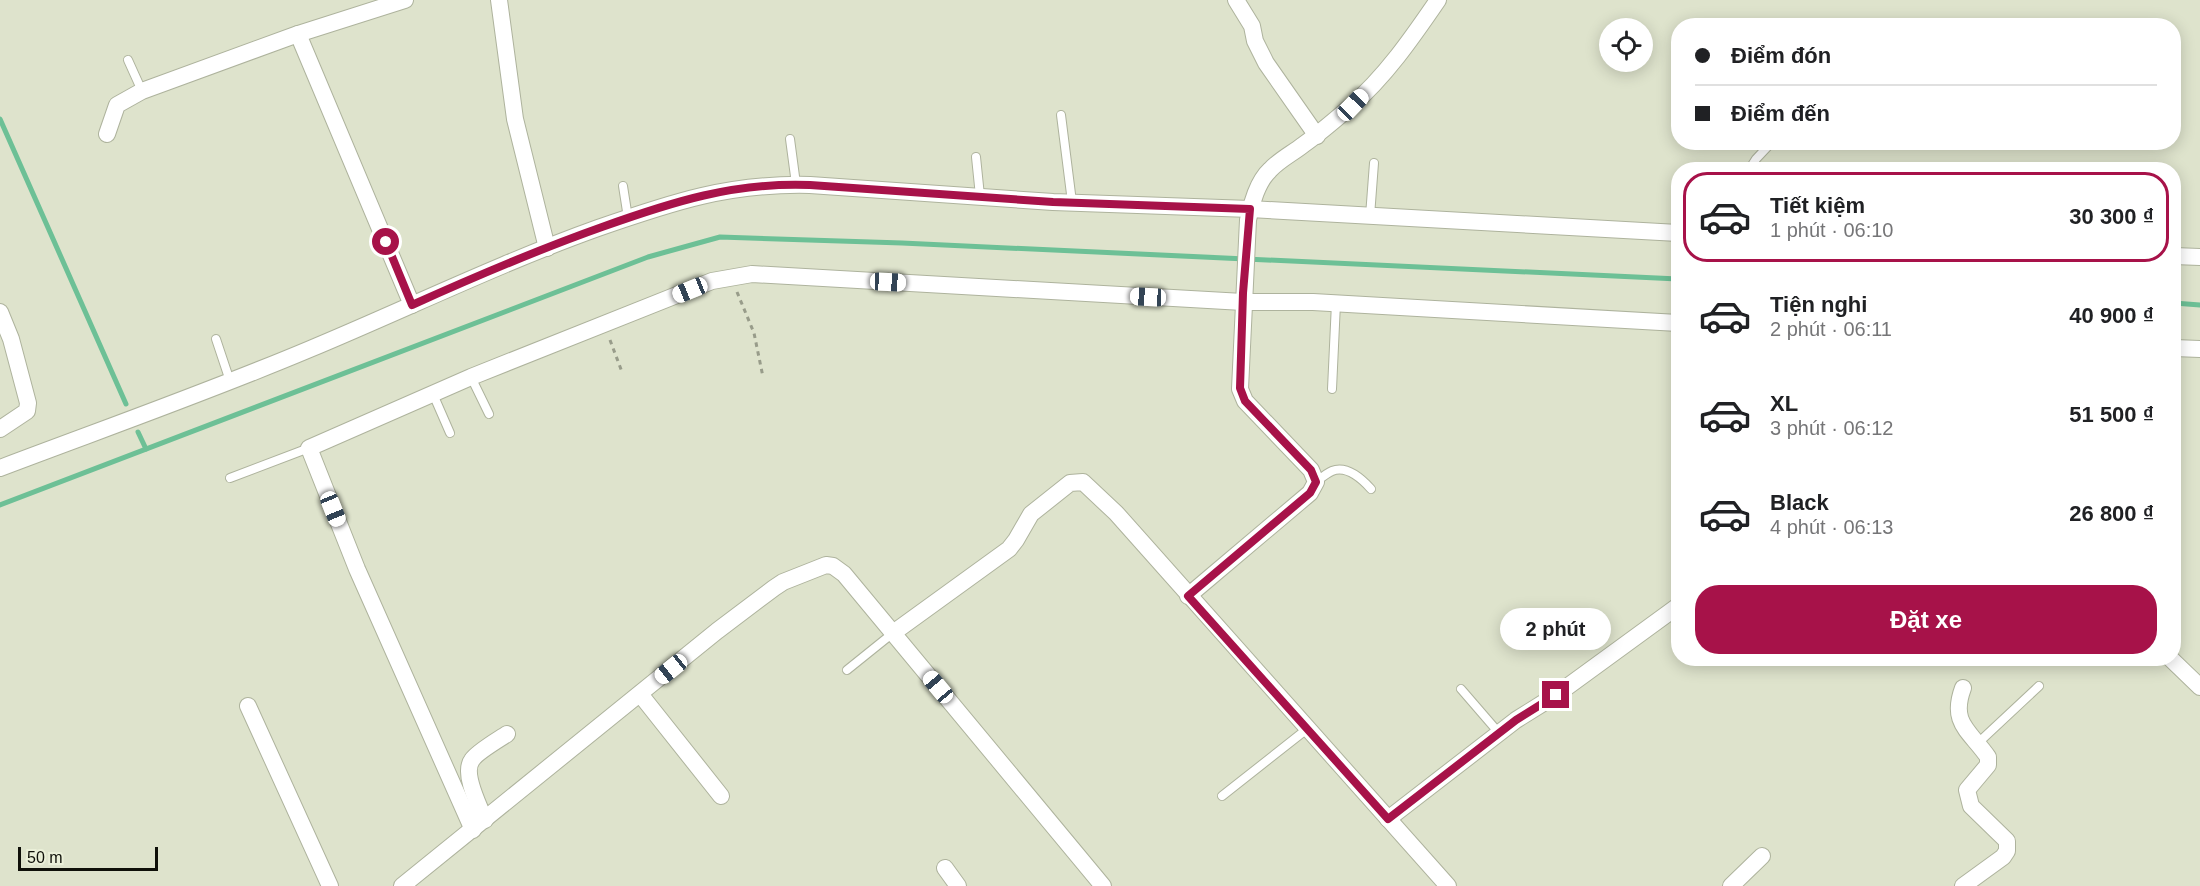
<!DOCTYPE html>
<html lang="vi">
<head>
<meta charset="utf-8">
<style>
	body { margin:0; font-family:Helvetica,sans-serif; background:#f6f6f6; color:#202124; height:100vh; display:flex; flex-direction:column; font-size:22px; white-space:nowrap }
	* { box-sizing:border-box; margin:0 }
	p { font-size:20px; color:#757577 }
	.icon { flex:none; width:33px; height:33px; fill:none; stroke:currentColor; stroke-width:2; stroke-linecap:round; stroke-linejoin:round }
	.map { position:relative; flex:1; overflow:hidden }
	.panel { position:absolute; left:1671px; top:162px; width:510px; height:504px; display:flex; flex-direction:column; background:#fff; border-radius:24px; box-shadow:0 3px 15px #0003 }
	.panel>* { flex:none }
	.hud { position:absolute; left:1671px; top:18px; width:510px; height:132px; border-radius:24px; box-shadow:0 3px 15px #0003; display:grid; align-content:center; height:132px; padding:0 24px; background:#fff }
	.fabs { position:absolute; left:1599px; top:18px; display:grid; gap:12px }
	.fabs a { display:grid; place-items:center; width:54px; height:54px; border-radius:50%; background:#fff; box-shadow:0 3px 15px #0003; font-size:30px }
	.scale { position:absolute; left:18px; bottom:15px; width:140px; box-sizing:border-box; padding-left:6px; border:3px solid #0f1009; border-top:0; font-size:16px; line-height:21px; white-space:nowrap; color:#0f1009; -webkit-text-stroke:4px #ebf0d9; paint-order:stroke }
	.end { position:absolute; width:27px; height:27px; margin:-14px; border:8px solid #a71249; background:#fff; box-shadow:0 0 0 3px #fff }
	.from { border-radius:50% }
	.bubble { position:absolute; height:42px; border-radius:21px; background:#fff; box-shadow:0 3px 15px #0003; font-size:20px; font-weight:700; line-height:42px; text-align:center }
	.car { position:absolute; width:18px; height:36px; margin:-18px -9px; border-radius:8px; box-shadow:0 0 4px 2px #0007; background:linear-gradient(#fff 24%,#345 0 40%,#fff 0 76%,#345 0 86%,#fff 0) }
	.hud b { display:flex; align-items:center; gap:21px; height:57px; font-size:22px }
	.hud b+b { border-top:2px solid #e0e0e0 }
	.hud i { width:15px; height:15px; background:#202124 }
	ul { padding:10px 0 0; list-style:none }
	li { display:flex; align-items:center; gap:18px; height:90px; margin:0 12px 9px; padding:0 12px; border:3px solid transparent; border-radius:24px }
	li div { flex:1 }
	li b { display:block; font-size:22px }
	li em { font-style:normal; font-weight:700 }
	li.on { border-color:#a71249 }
	li>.icon { width:54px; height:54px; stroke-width:1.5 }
	.button { display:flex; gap:12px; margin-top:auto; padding:12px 24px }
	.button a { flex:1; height:69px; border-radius:24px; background:#a71249; color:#fff; font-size:24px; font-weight:700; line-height:69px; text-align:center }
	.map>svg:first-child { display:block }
</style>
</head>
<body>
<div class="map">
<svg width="2200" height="886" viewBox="0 0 2200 886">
	<rect width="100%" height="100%" fill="#dee3cc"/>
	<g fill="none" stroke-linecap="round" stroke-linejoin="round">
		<g stroke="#6dc096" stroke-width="5">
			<path d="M0 119 126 404"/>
			<path d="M2174 303 2200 305"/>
			<path d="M138 432 146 449"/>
			<path d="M0 505 648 257 720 237 902 243 1678 279"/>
		</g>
		<g stroke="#aeb39d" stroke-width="10">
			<g id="lane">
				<path d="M128 60 142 91"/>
				<path d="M1061 115 1072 202"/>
				<path d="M790 139 796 184"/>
				<path d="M976 157 980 196"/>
				<path d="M1749 170 1756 159 1772 142"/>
				<path d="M623 186 628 218"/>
				<path d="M1370 216 1374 163"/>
				<path d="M216 339 230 381"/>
				<path d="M471 377 489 414"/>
				<path d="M1332 389 1336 303"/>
				<path d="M433 394 450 433"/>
				<path d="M230 478 309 448"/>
				<path d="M1316 482C1321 478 1327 473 1332 471 1347 465 1362 479 1371 489"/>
				<path d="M847 670 893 633"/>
				<path d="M1461 689 1499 733"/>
				<path d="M1978 743 2039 686"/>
				<path d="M1222 796 1307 729"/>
			</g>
		</g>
		<g stroke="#aeb39d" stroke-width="18">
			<g id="street">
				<path d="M499 0 515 119 547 248"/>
				<path d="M1236 0 1252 26 1255 41 1266 63 1317 136"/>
				<path d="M298 34 412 305"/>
				<path d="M107 134 117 105 142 91 298 34 405 0"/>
				<path d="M2174 256 2200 257"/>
				<path d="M0 312 11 339 28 403 27 411 0 429"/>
				<path d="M2174 348 2200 349"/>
				<path d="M0 468C103 429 208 392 310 349 406 309 500 263 598 228 673 202 729 183 810 185L1053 202 1250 209 1678 233"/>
				<path d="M1188 596 1310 493 1316 482 1311 470 1245 401 1240 389 1248 220C1251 204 1258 181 1270 170 1279 160 1293 153 1303 145 1320 133 1335 120 1350 107 1385 77 1412 38 1438 0"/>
				<path d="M893 633 1009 549 1016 540 1031 514 1070 483 1083 482 1116 513 1448 886"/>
				<path d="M2170 658 2200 687"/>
				<path d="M640 694 721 796"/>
				<path d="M248 706 330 886"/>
				<path d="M1388 819 1516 720 1556 695 1678 606"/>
				<path d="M485 820C479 806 462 773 472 760 477 752 498 740 507 734"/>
				<path d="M473 830 357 569 309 448 471 377 712 281 752 274 1243 302H1313L1678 323"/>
				<path d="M945 868 958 886"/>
				<path d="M402 886 717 631 774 588 783 582 826 565 833 566 844 574 1103 886"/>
				<path d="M1731 886 1762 856"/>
				<path d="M1963 886 2003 857 2007 851V841L1971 806 1967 790 1988 765V757C1969 730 1950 723 1963 688"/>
			</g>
		</g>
		<g stroke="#989c8a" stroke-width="3" stroke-dasharray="4.5 4.5" stroke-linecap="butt">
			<path d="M737 292 754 333 763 377"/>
			<path d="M610 340 622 372"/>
		</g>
		<use href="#lane" stroke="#fff" stroke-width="8"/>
		<use href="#street" stroke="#fff" stroke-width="16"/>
	</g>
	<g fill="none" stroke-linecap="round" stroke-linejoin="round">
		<path stroke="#a71249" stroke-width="8" d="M386 242 412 305C474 277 537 250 602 227 672 202 734 182 810 185L1053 202 1250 209 1243 293 1240 388 1245 401 1311 470 1316 482 1310 493 1188 596 1388 819 1516 720 1556 695"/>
	</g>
</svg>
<div class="fabs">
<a><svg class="icon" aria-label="locate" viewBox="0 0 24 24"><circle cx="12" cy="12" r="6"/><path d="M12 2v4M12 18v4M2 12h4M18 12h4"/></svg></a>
</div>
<div class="scale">50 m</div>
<i class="end from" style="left:386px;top:242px"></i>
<i class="end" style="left:1556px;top:695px"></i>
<div class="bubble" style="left:1500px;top:608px;width:111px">2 phút</div>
<i class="car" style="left:1353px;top:105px;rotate:44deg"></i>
<i class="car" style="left:888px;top:282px;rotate:93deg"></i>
<i class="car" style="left:690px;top:290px;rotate:248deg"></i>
<i class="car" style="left:1148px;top:297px;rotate:273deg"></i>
<i class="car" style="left:333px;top:509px;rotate:158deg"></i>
<i class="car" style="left:671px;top:669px;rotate:231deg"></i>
<i class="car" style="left:938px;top:687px;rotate:320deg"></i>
<div class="hud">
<b><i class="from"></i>Điểm đón</b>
<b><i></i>Điểm đến</b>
</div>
<section class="panel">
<ul>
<li class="on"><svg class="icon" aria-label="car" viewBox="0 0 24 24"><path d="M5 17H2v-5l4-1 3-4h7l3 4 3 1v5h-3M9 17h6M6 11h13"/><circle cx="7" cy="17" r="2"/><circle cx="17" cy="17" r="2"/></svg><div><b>Tiết kiệm</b><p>1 phút · 06:10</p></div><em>30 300 ₫</em></li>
<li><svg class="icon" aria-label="car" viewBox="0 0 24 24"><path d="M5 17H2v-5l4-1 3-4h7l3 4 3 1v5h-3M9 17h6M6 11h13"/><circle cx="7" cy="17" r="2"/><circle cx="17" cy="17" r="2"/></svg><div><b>Tiện nghi</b><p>2 phút · 06:11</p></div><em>40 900 ₫</em></li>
<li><svg class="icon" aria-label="car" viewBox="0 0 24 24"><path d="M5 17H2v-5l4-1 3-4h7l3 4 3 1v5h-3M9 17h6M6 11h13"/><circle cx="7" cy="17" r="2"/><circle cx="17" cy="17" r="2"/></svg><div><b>XL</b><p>3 phút · 06:12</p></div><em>51 500 ₫</em></li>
<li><svg class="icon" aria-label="car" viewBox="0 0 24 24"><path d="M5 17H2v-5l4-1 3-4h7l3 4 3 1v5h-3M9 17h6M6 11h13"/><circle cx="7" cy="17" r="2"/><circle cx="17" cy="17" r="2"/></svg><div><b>Black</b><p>4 phút · 06:13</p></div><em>26 800 ₫</em></li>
</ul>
<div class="button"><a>Đặt xe</a></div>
</section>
</div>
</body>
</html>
